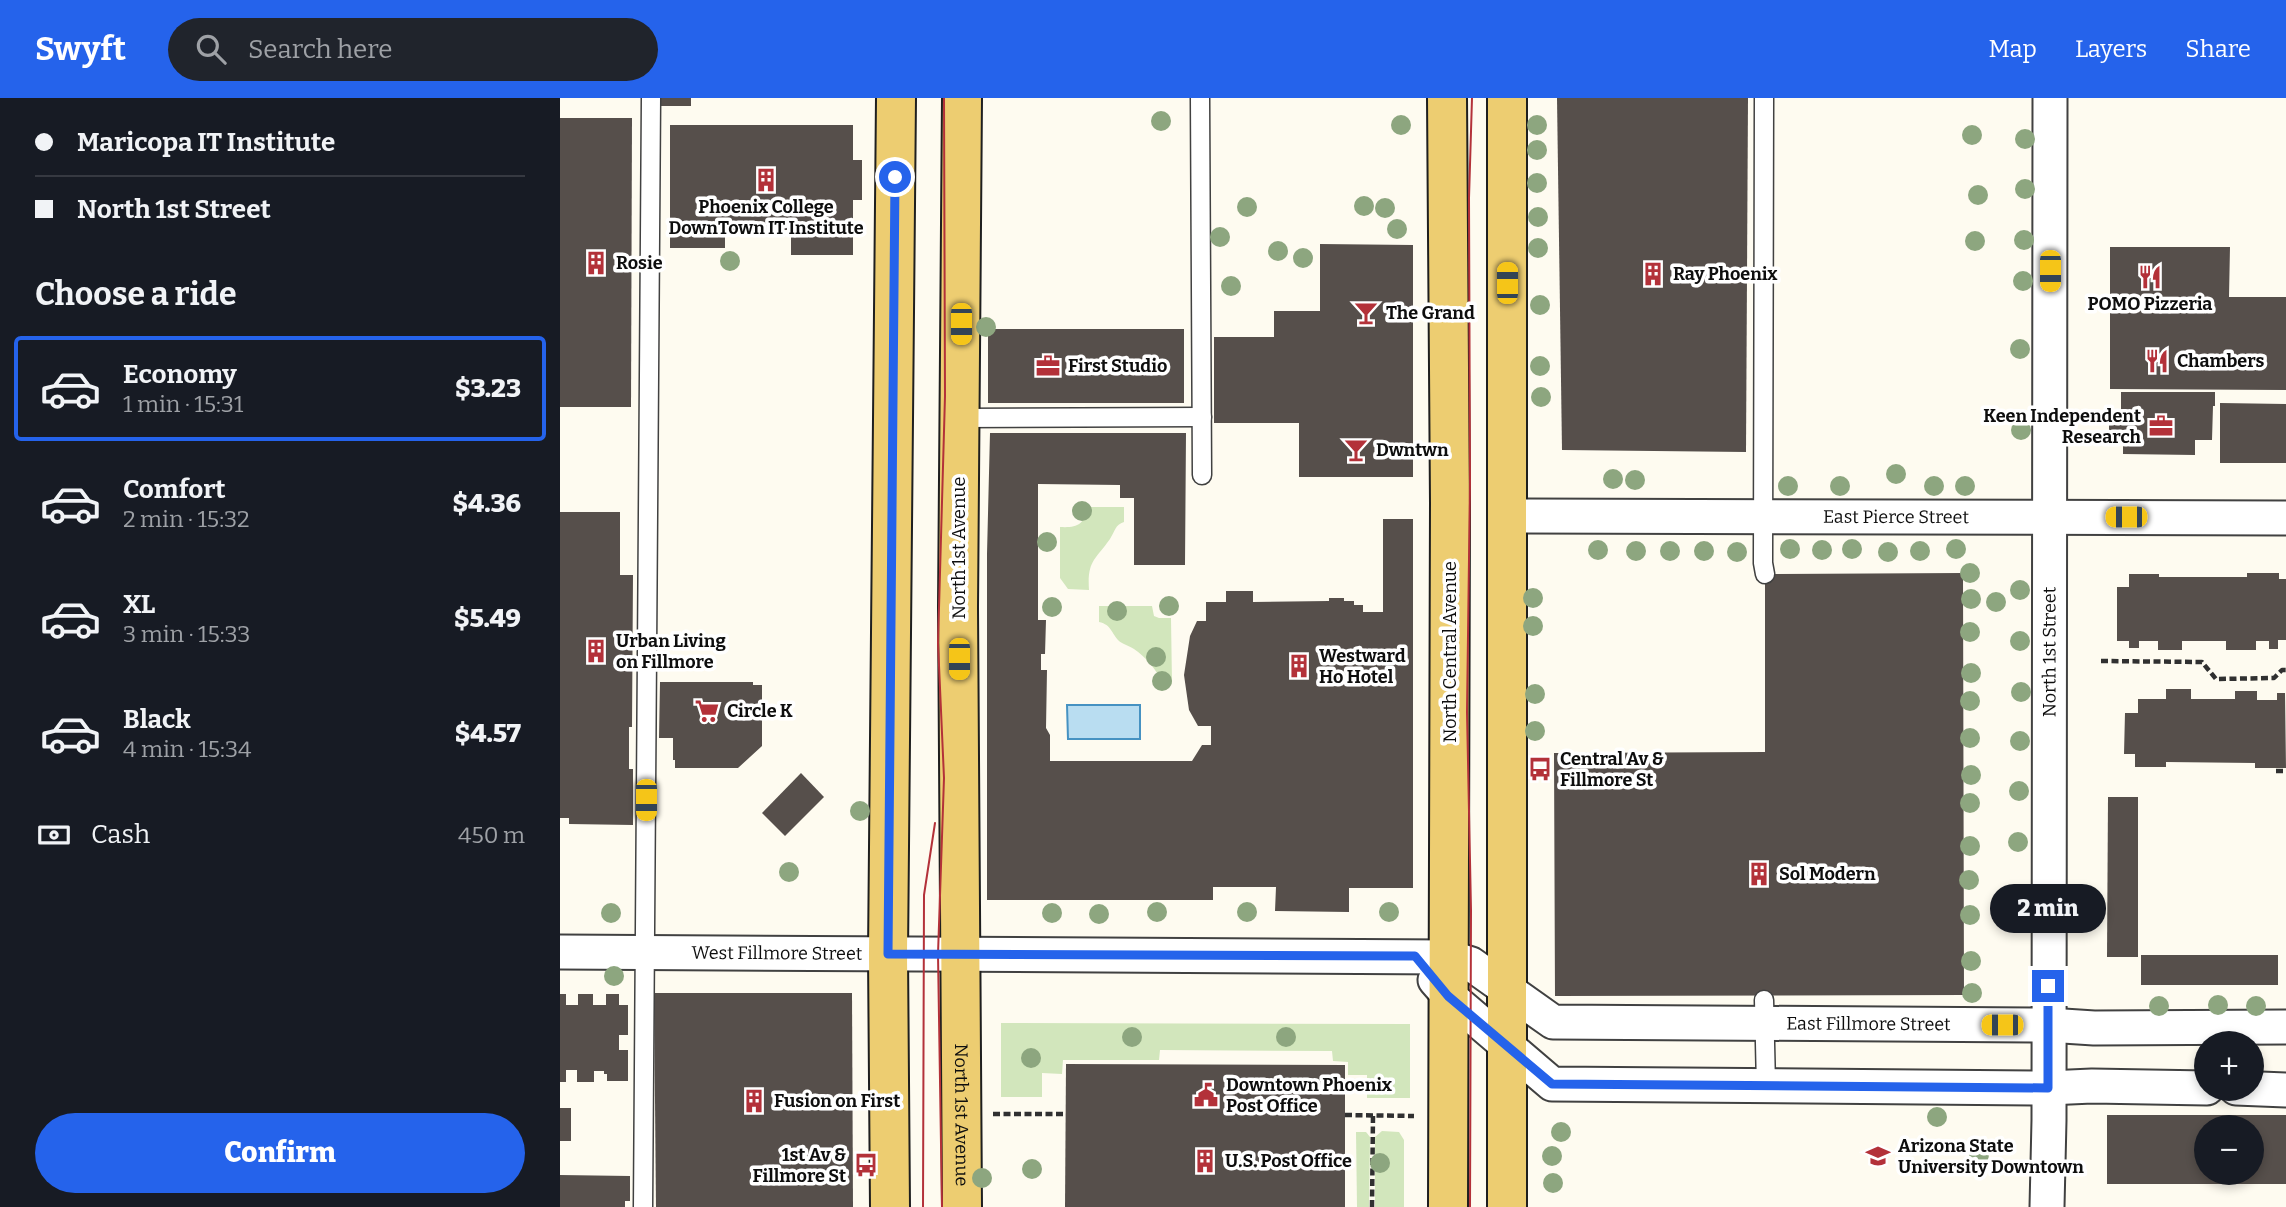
<!DOCTYPE html>
<html lang="en">
<head>
<meta charset="utf-8">
<style>
	body { margin:0; font-family:Bitter,serif; background:#20242c; color:#f1f3f6; height:100vh; display:flex; flex-direction:column; font-size:26px; white-space:nowrap }
	* { box-sizing:border-box; margin:0 }
	p { font-size:23px; color:#9ea1a6 }
	.icon { flex:none; width:38px; height:38px; fill:none; stroke:currentColor; stroke-width:2; stroke-linecap:round; stroke-linejoin:round }
	.map { position:relative; flex:1; overflow:hidden }
	.side { display:flex; flex-direction:column; background:#171b24; width:560px }
	.side>* { flex:none }
	.hud { display:grid; align-content:center; height:154px; padding:0 35px; background:#171b24 }
	.tools { position:absolute; left:1634px; top:933px; display:grid; gap:14px }
	.tools a { display:grid; place-items:center; width:70px; height:70px; border-radius:50%; background:#171b24; box-shadow:0 4px 10px #0003; font-size:35px }
	.end { position:absolute; width:32px; height:32px; margin:-16px; border:9px solid #2563eb; background:#fff; box-shadow:0 0 0 4px #fff }
	.from { border-radius:50% }
	.bubble { position:absolute; height:49px; border-radius:24px; background:#171b24; box-shadow:0 4px 10px #0003; font-size:23px; font-weight:800; line-height:49px; text-align:center }
	.car { position:absolute; width:21px; height:42px; margin:-21px -10px; border-radius:9px; box-shadow:0 0 5px 2px #0007; background:linear-gradient(#f5c518 24%,#345 0 40%,#f5c518 0 76%,#345 0 86%,#f5c518 0) }
	.hud b { display:flex; align-items:center; gap:24px; height:66px; font-size:26px }
	.hud b+b { border-top:2px solid #363941 }
	.hud i { width:18px; height:18px; background:#f1f3f6 }
	ul { padding:0; list-style:none }
	li { display:flex; align-items:center; gap:21px; height:105px; margin:0 14px 10px; padding:0 21px; border:4px solid transparent; border-radius:7px }
	li div { flex:1 }
	li b { display:block; font-size:26px }
	li em { font-style:normal; font-weight:800 }
	li.on { border-color:#2563eb }
	li>.icon { width:63px; height:63px; stroke-width:1.5 }
	h2 { padding:0 35px; font-size:32px; line-height:84px }
	.pay { display:flex; align-items:center; gap:18px; height:77px; padding:0 35px; font-size:26px }
	.pay p { margin-inline-start:auto }
	.button { display:flex; gap:14px; margin-top:auto; padding:14px 35px }
	.button a { flex:1; height:80px; border-radius:42px; background:#2563eb; color:#fff; font-size:28px; font-weight:800; line-height:80px; text-align:center }
	header { display:flex; align-items:center; gap:42px; box-sizing:border-box; height:98px; padding:0 35px; background:#2563eb; color:#fff }
	header strong { font-size:33px }
	nav { display:flex; gap:38px; margin-inline-start:auto; font-size:24px }
	.search { width:490px; height:63px; background:#20242c; display:flex; align-items:center; gap:18px; box-sizing:border-box; padding:0 24px; border-radius:38px; color:#9ea1a6; font-size:26px }
	main { display:flex; flex:1; min-height:0 }
	.map>svg:first-child { display:block }
</style>
</head>
<body>
<header>
<strong>Swyft</strong>
<div class="search"><svg class="icon" aria-label="search" viewBox="0 0 24 24"><circle cx="10" cy="10" r="6"/><path d="M15 15l6 6"/></svg>Search here</div>
<nav><a>Map</a><a>Layers</a><a>Share</a></nav>
</header>
<main>
<section class="side">
<div class="hud">
<b><i class="from"></i>Maricopa IT Institute</b>
<b><i></i>North 1st Street</b>
</div>
<h2>Choose a ride</h2>
<ul>
<li class="on"><svg class="icon" aria-label="car" viewBox="0 0 24 24"><path d="M5 17H2v-5l4-1 3-4h7l3 4 3 1v5h-3M9 17h6M6 11h13"/><circle cx="7" cy="17" r="2"/><circle cx="17" cy="17" r="2"/></svg><div><b>Economy</b><p>1 min · 15:31</p></div><em>$3.23</em></li>
<li><svg class="icon" aria-label="car" viewBox="0 0 24 24"><path d="M5 17H2v-5l4-1 3-4h7l3 4 3 1v5h-3M9 17h6M6 11h13"/><circle cx="7" cy="17" r="2"/><circle cx="17" cy="17" r="2"/></svg><div><b>Comfort</b><p>2 min · 15:32</p></div><em>$4.36</em></li>
<li><svg class="icon" aria-label="car" viewBox="0 0 24 24"><path d="M5 17H2v-5l4-1 3-4h7l3 4 3 1v5h-3M9 17h6M6 11h13"/><circle cx="7" cy="17" r="2"/><circle cx="17" cy="17" r="2"/></svg><div><b>XL</b><p>3 min · 15:33</p></div><em>$5.49</em></li>
<li><svg class="icon" aria-label="car" viewBox="0 0 24 24"><path d="M5 17H2v-5l4-1 3-4h7l3 4 3 1v5h-3M9 17h6M6 11h13"/><circle cx="7" cy="17" r="2"/><circle cx="17" cy="17" r="2"/></svg><div><b>Black</b><p>4 min · 15:34</p></div><em>$4.57</em></li>
</ul>
<div class="pay"><svg class="icon" aria-label="cash" viewBox="0 0 24 24"><path d="M3 7h18v10H3z"/><circle cx="12" cy="12" r="2"/></svg>Cash<p>450 m</p></div>
<div class="button"><a>Confirm</a></div>
</section>
<div class="map">
<svg width="1726" height="1109" viewBox="0 0 1726 1109">
	<rect width="100%" height="100%" fill="#fefbf0"/>
	<g fill="#d2e6bc">
		<path d="M526 409H564V424C555 427 555 433 550 441 535 462 527 463 529 492L508 491 500 480V429C516 430 526 427 526 409Z"/>
		<path d="M539 508H592L594 518 599 520H611L612 586H603C597 572 586 559 574 551 570 548 562 546 559 543 551 535 552 527 539 524Z"/>
		<path d="M441 925 850 926V1000H807V977H788V964L773 963 772 953 600 952 599 962H503L502 976 482 975V999H441Z"/>
		<path d="M822 1033 839 1034 844 1042V1109H815V1039Z"/>
		<path d="M796 1034H806L810 1039 809 1109H797Z"/>
	</g>
	<path fill="#b9ddf1" stroke="#4692c2" stroke-width="2" d="M507 607H580V641H508Z"/>
	<g fill="#564f4b" fill-rule="evenodd">
		<rect x="98" y="0" width="33" height="8"/>
		<path d="M997 0H1188L1186 354 1002 352Z"/>
		<path d="M0 20H72L71 309H0Z"/>
		<path d="M110 27H293V62H302V102H293V157H231V132H165V150H110Z"/>
		<path d="M760 146 853 147V379H739V325H654V239H714V213H760Z"/>
		<path d="M1550 149H1670L1669 199H1726V292L1550 291Z"/>
		<rect x="428" y="231" width="196" height="74"/>
		<path d="M1561 294H1655V308H1653L1652 342H1635V357L1563 356V343H1549V314H1561Z"/>
		<path d="M1660 305 1726 306V365H1660Z"/>
		<path d="M430 335H626L625 467H574V400H560V387L478 386V522H486L485 556H481V572H487L486 630 490 637V663H632L642 647H651V628H638L629 612 624 577 630 538 637 523H646V504H666V493H693V504L769 503V500H784V503H794V507H803V514H823V421H853V790H789V814L715 813 716 789H653V802H427V456Z"/>
		<path d="M0 414H60V477H73L72 629H69V671H73V727L9 726V720H0Z"/>
		<path d="M1403 475 1404 897 995 898 994 655 1205 654V476Z"/>
		<path d="M1687 475H1719V481H1726V542H1718V551H1709V543H1696V552H1666V543H1622V552H1598V543H1579V550H1569V543H1557V489H1569V476H1599V479H1687Z"/>
		<path d="M100 584H193V587H202V648L178 670H115V662H113V640H99Z"/>
		<path d="M1606 591H1631V601H1675V593H1697V602H1717V595H1725L1726 670H1695V665L1606 664V669H1575V656H1564L1565 615H1578V601H1606Z"/>
		<path d="M241 675 264 699 225 738 202 715Z"/>
		<path d="M1548 699H1578V859H1547Z"/>
		<rect x="1581" y="857" width="137" height="30"/>
		<path d="M94 895H292L293 1109H96Z"/>
		<path d="M0 896H6V907H18V896H33V907H46V896H59V907H68V937H59V952H68V983H47V976H44V973H34V984H17V972H6V984H0Z"/>
		<path d="M506 966 785 967V1109H505Z"/>
		<rect x="0" y="1010" width="11" height="33"/>
		<path d="M1547 1017H1726V1086H1547ZM1647 1029H1692V1074H1647Z"/>
		<path d="M0 1077 70 1078V1103H65V1109H0Z"/>
	</g>
	<g fill="none" stroke-linecap="round" stroke-linejoin="round">
		<g stroke="#414141" stroke-width="21">
			<g id="service">
				<path d="M640 0 642 377"/>
				<path d="M1204 0 1203 465 1205 476"/>
				<path d="M400 320 642 319"/>
				<path d="M1204 902 1206 988"/>
				<path d="M83 1109 91 0"/>
			</g>
		</g>
		<g stroke="#414141" stroke-width="37">
			<g id="minor">
				<path id="s1" d="M948 418 1726 420"/>
				<path id="s2" d="M0 854 889 859 911 866 993 924 1488 927 1534 930 1726 929"/>
				<path d="M875 882 889 898 992 986 1488 990 1532 988 1647 990"/>
				<path d="M1676 990 1726 992"/>
				<path id="s3" d="M1487 1109 1489 1022 1490 0"/>
			</g>
		</g>
		<g stroke="#1f1f1f" stroke-width="42">
			<g id="primary">
				<path id="s4" d="M402 0 398 509 402 1109"/>
				<path d="M887 0 890 405 888 1109"/>
				<path d="M947 0V1109"/>
				<path d="M330 1109 328 856 336 0"/>
			</g>
		</g>
		<g stroke="#303030" stroke-width="4.5" stroke-dasharray="7 3.5" stroke-linecap="butt">
			<path d="M1541 563 1642 564 1656 581 1714 580 1722 572H1726"/>
			<path d="M1716 673H1726"/>
			<path d="M433 1016H506"/>
			<path d="M785 1017 854 1018"/>
			<path d="M812 1109 813 1017"/>
		</g>
		<use href="#service" stroke="#fff" stroke-width="18"/>
		<use href="#minor" stroke="#fff" stroke-width="33"/>
		<use href="#primary" stroke="#edcd71" stroke-width="38"/>
		<g stroke="#b33139" stroke-width="2">
			<path d="M363 1109 364 797 375 725"/>
			<path d="M382 1109 378 856 384 680 378 545 385 298 384 0"/>
			<path d="M910 1109 911 812 907 614 910 385 909 100 912 0"/>
		</g>
	</g>
	<g fill="#8da67f">
		<circle cx="601" cy="23" r="10"/>
		<circle cx="841" cy="27" r="10"/>
		<circle cx="977" cy="27" r="10"/>
		<circle cx="1412" cy="37" r="10"/>
		<circle cx="1465" cy="41" r="10"/>
		<circle cx="977" cy="52" r="10"/>
		<circle cx="977" cy="85" r="10"/>
		<circle cx="1465" cy="91" r="10"/>
		<circle cx="1418" cy="97" r="10"/>
		<circle cx="804" cy="108" r="10"/>
		<circle cx="687" cy="109" r="10"/>
		<circle cx="825" cy="110" r="10"/>
		<circle cx="978" cy="119" r="10"/>
		<circle cx="837" cy="131" r="10"/>
		<circle cx="660" cy="139" r="10"/>
		<circle cx="1464" cy="142" r="10"/>
		<circle cx="1415" cy="143" r="10"/>
		<circle cx="978" cy="150" r="10"/>
		<circle cx="718" cy="153" r="10"/>
		<circle cx="743" cy="160" r="10"/>
		<circle cx="170" cy="163" r="10"/>
		<circle cx="1463" cy="183" r="10"/>
		<circle cx="671" cy="188" r="10"/>
		<circle cx="980" cy="207" r="10"/>
		<circle cx="426" cy="229" r="10"/>
		<circle cx="1460" cy="251" r="10"/>
		<circle cx="980" cy="268" r="10"/>
		<circle cx="981" cy="299" r="10"/>
		<circle cx="1461" cy="332" r="10"/>
		<circle cx="1336" cy="376" r="10"/>
		<circle cx="1053" cy="381" r="10"/>
		<circle cx="1075" cy="382" r="10"/>
		<circle cx="1228" cy="388" r="10"/>
		<circle cx="1280" cy="388" r="10"/>
		<circle cx="1374" cy="388" r="10"/>
		<circle cx="1405" cy="388" r="10"/>
		<circle cx="522" cy="413" r="10"/>
		<circle cx="487" cy="444" r="10"/>
		<circle cx="1230" cy="451" r="10"/>
		<circle cx="1292" cy="451" r="10"/>
		<circle cx="1396" cy="451" r="10"/>
		<circle cx="1038" cy="452" r="10"/>
		<circle cx="1262" cy="452" r="10"/>
		<circle cx="1076" cy="453" r="10"/>
		<circle cx="1110" cy="453" r="10"/>
		<circle cx="1144" cy="453" r="10"/>
		<circle cx="1360" cy="453" r="10"/>
		<circle cx="1177" cy="454" r="10"/>
		<circle cx="1328" cy="454" r="10"/>
		<circle cx="1410" cy="475" r="10"/>
		<circle cx="1460" cy="492" r="10"/>
		<circle cx="973" cy="500" r="10"/>
		<circle cx="1411" cy="501" r="10"/>
		<circle cx="1436" cy="504" r="10"/>
		<circle cx="609" cy="508" r="10"/>
		<circle cx="492" cy="509" r="10"/>
		<circle cx="557" cy="513" r="10"/>
		<circle cx="973" cy="528" r="10"/>
		<circle cx="1410" cy="534" r="10"/>
		<circle cx="1460" cy="543" r="10"/>
		<circle cx="596" cy="559" r="10"/>
		<circle cx="1411" cy="575" r="10"/>
		<circle cx="602" cy="583" r="10"/>
		<circle cx="1461" cy="594" r="10"/>
		<circle cx="975" cy="596" r="10"/>
		<circle cx="1410" cy="603" r="10"/>
		<circle cx="975" cy="633" r="10"/>
		<circle cx="1410" cy="640" r="10"/>
		<circle cx="1460" cy="643" r="10"/>
		<circle cx="1411" cy="677" r="10"/>
		<circle cx="1459" cy="693" r="10"/>
		<circle cx="1410" cy="705" r="10"/>
		<circle cx="300" cy="713" r="10"/>
		<circle cx="1458" cy="744" r="10"/>
		<circle cx="1410" cy="748" r="10"/>
		<circle cx="229" cy="774" r="10"/>
		<circle cx="1409" cy="782" r="10"/>
		<circle cx="1459" cy="812" r="10"/>
		<circle cx="597" cy="814" r="10"/>
		<circle cx="687" cy="814" r="10"/>
		<circle cx="829" cy="814" r="10"/>
		<circle cx="51" cy="815" r="10"/>
		<circle cx="492" cy="815" r="10"/>
		<circle cx="539" cy="816" r="10"/>
		<circle cx="1410" cy="817" r="10"/>
		<circle cx="1411" cy="863" r="10"/>
		<circle cx="54" cy="878" r="10"/>
		<circle cx="1412" cy="895" r="10"/>
		<circle cx="1658" cy="907" r="10"/>
		<circle cx="1599" cy="908" r="10"/>
		<circle cx="1696" cy="908" r="10"/>
		<circle cx="572" cy="939" r="10"/>
		<circle cx="726" cy="939" r="10"/>
		<circle cx="471" cy="960" r="10"/>
		<circle cx="1377" cy="1019" r="10"/>
		<circle cx="1001" cy="1034" r="10"/>
		<circle cx="1419" cy="1057" r="10"/>
		<circle cx="992" cy="1058" r="10"/>
		<circle cx="820" cy="1065" r="10"/>
		<circle cx="472" cy="1071" r="10"/>
		<circle cx="422" cy="1080" r="10"/>
		<circle cx="993" cy="1085" r="10"/>
	</g>
	<g fill="none" stroke-linecap="round" stroke-linejoin="round">
		<path stroke="#2563eb" stroke-width="9" d="M335 79 328 856 855 858 888 898 992 986 1488 990V888"/>
	</g>
	<defs>
		<g id="building-bare" transform="scale(1.89)"><path d="M-4-6H4V6H1V3H-1V6H-4ZM-2.5-4.3h1.7v1.8h-1.7ZM.8-4.3h1.7v1.8H.8ZM-2.5-1h1.7V.8h-1.7ZM.8-1h1.7V.8H.8Z" fill="#b33139" stroke="#fff" stroke-width="2.5" paint-order="stroke"/></g>
		<g id="restaurant-bare" transform="scale(1.89)"><path d="M-5-6h1v4h1v-4h1v4h1v-4h1v5L-1.5 .5V6h-2V.5L-5-1ZM5-6V6H3V1.5H1.5Q1.5-4 5-6Z" fill="#b33139" stroke="#fff" stroke-width="2.5" paint-order="stroke"/></g>
		<g id="bar-bare" transform="scale(1.89)"><path d="M-6-5H6L.8 .8V4.5H3.5V6h-7V4.5H-.8V.8Z" fill="#b33139" stroke="#fff" stroke-width="2.5" paint-order="stroke"/></g>
		<g id="office-bare" transform="scale(1.89)"><path d="M-6-3h4V-5.5h4V-3h4V5H-6ZM-1-4.5V-3h2v-1.5ZM-6 0V1H6V0Z" fill="#b33139" stroke="#fff" stroke-width="2.5" paint-order="stroke"/></g>
		<g id="supermarket-bare" transform="scale(1.89)"><path d="M-6-5.5h2.5l.6 2H6L4.5 2H-2.5L-4.4-4H-6ZM-1.5 3.2a1.3 1.3 0 1 0 .1 0ZM3 3.2a1.3 1.3 0 1 0 .1 0Z" fill="#b33139" stroke="#fff" stroke-width="2.5" paint-order="stroke"/></g>
		<g id="bus-bare" transform="scale(1.89)"><path d="M-5-6H5V4H4V6H2V4H-2V6H-4V4H-5ZM-3.5-4V0h7V-4ZM-3.5 1.2v1.5H-2V1.2ZM2 1.2v1.5H3.5V1.2Z" fill="#b33139" stroke="#fff" stroke-width="2.5" paint-order="stroke"/></g>
		<g id="civic-bare" transform="scale(1.89)"><path d="M-.6-6.5H3V-4.5H.6V-3L4-1V1h2V6H-6V1h2V-1L-.6-3ZM-1.2 2.5V6h2.4V2.5Z" fill="#b33139" stroke="#fff" stroke-width="2.5" paint-order="stroke"/></g>
		<g id="university-bare" transform="scale(1.89)"><path d="M0-5L7-2L0 1L-7-2ZM-4 1L0 2.5L4 1V4Q0 6-4 4Z" fill="#b33139" stroke="#fff" stroke-width="2.5" paint-order="stroke"/></g>
	</defs>
	<g fill-rule="evenodd">
		<use href="#building-bare" x="206" y="82"/>
		<use href="#building-bare" x="36" y="165"/>
		<use href="#building-bare" x="1093" y="176"/>
		<use href="#restaurant-bare" x="1590" y="179"/>
		<use href="#bar-bare" x="806" y="215"/>
		<use href="#restaurant-bare" x="1597" y="263"/>
		<use href="#office-bare" x="488" y="268"/>
		<use href="#office-bare" x="1601" y="328"/>
		<use href="#bar-bare" x="796" y="352"/>
		<use href="#building-bare" x="36" y="553"/>
		<use href="#building-bare" x="739" y="568"/>
		<use href="#supermarket-bare" x="147" y="613"/>
		<use href="#bus-bare" x="980" y="671"/>
		<use href="#building-bare" x="1199" y="776"/>
		<use href="#civic-bare" x="646" y="997"/>
		<use href="#building-bare" x="194" y="1003"/>
		<use href="#university-bare" x="1318" y="1058"/>
		<use href="#building-bare" x="645" y="1063"/>
		<use href="#bus-bare" x="306" y="1067"/>
	</g>
	<g text-anchor="middle" stroke-width="7" stroke-linejoin="round" paint-order="stroke">
		<g font-size="18" font-weight="bold" fill="#0e0e0e" stroke="#fff" text-anchor="start">
			<text x="206" y="115" text-anchor="middle">Phoenix College<tspan x="206" dy="21">DownTown IT Institute</tspan></text>
			<text x="56" y="171">Rosie</text>
			<text x="1113" y="182">Ray Phoenix</text>
			<text x="1590" y="212" text-anchor="middle">POMO Pizzeria</text>
			<text x="826" y="221">The Grand</text>
			<text x="1617" y="269">Chambers</text>
			<text x="508" y="274">First Studio</text>
			<text x="1581" y="324" text-anchor="end">Keen Independent<tspan x="1581" dy="21">Research</tspan></text>
			<text x="816" y="358">Dwntwn</text>
			<text x="56" y="549">Urban Living<tspan x="56" dy="21">on Fillmore</tspan></text>
			<text x="759" y="564">Westward<tspan x="759" dy="21">Ho Hotel</tspan></text>
			<text x="167" y="619">Circle K</text>
			<text x="1000" y="667">Central Av &amp;<tspan x="1000" dy="21">Fillmore St</tspan></text>
			<text x="1219" y="782">Sol Modern</text>
			<text x="666" y="993">Downtown Phoenix<tspan x="666" dy="21">Post Office</tspan></text>
			<text x="214" y="1009">Fusion on First</text>
			<text x="1338" y="1054">Arizona State<tspan x="1338" dy="21">University Downtown</tspan></text>
			<text x="286" y="1063" text-anchor="end">1st Av &amp;<tspan x="286" dy="21">Fillmore St</tspan></text>
			<text x="665" y="1069">U.S. Post Office</text>
		</g>
		<g font-size="18" fill="#0e0e0e" stroke="#fff">
			<text dy="6" stroke="none"><textPath href="#s1" startOffset="388">East Pierce Street</textPath></text>
			<text transform="translate(399 450) rotate(-90)" y="6">North 1st Avenue</text>
			<text transform="translate(890 554) rotate(-90)" y="6">North Central Avenue</text>
			<text dy="6" stroke="none"><textPath href="#s3" startOffset="555">North 1st Street</textPath></text>
			<text dy="6" stroke="none"><textPath href="#s2" startOffset="217">West Fillmore Street</textPath></text>
			<text dy="6" stroke="none"><textPath href="#s2" startOffset="1328">East Fillmore Street</textPath></text>
			<text dy="6" stroke="none"><textPath href="#s4" startOffset="1017">North 1st Avenue</textPath></text>
		</g>
	</g>
</svg>
<div class="tools">
<a>+</a>
<a>−</a>
</div>
<i class="end from" style="left:335px;top:79px"></i>
<i class="end" style="left:1488px;top:888px"></i>
<div class="bubble" style="left:1430px;top:786px;width:116px">2 min</div>
<i class="car" style="left:1490px;top:173px;rotate:180deg"></i>
<i class="car" style="left:947px;top:185px;rotate:0deg"></i>
<i class="car" style="left:401px;top:226px;rotate:180deg"></i>
<i class="car" style="left:1566px;top:419px;rotate:270deg"></i>
<i class="car" style="left:399px;top:561px;rotate:180deg"></i>
<i class="car" style="left:86px;top:702px;rotate:180deg"></i>
<i class="car" style="left:1442px;top:927px;rotate:270deg"></i>
</div>
</main>
</body>
</html>
